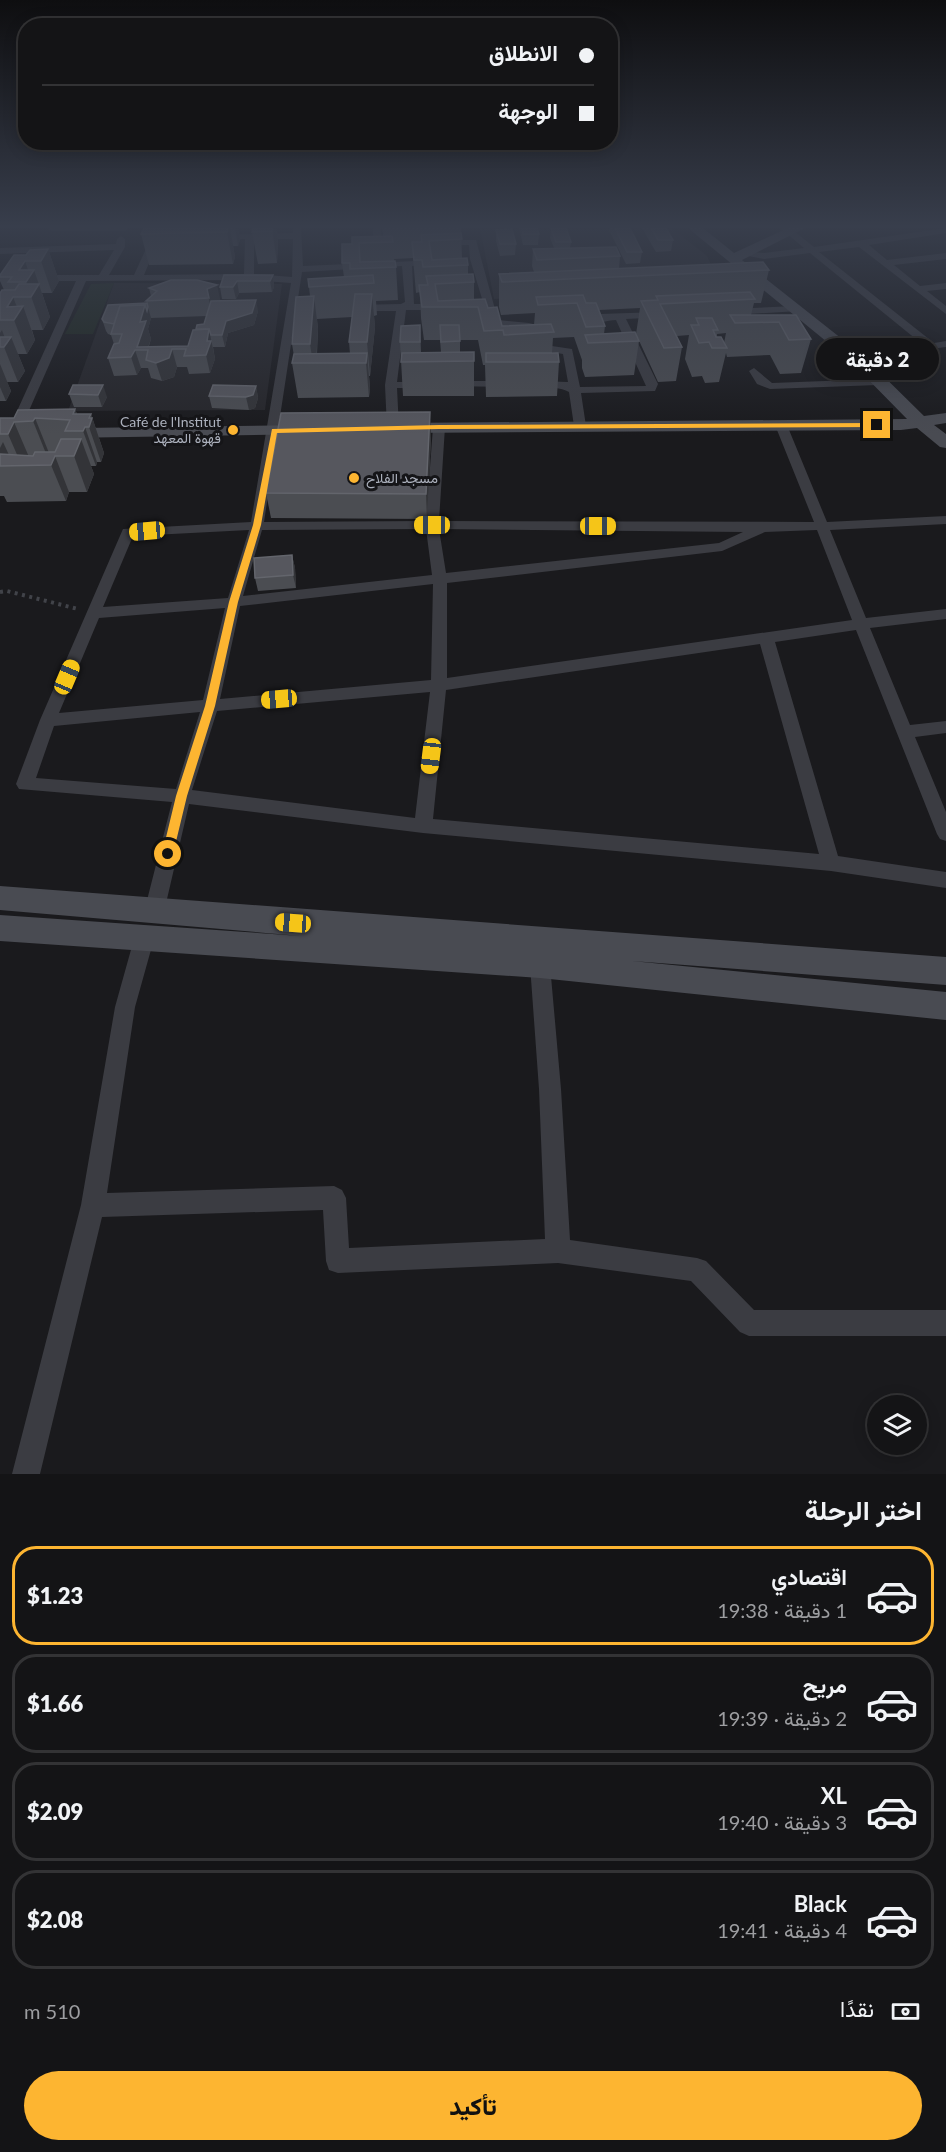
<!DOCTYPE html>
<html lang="ar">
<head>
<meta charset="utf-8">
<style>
	body { margin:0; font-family:Lato,Vazirmatn,sans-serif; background:#1d1d1f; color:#f1f3f6; direction:rtl; height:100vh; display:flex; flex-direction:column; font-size:22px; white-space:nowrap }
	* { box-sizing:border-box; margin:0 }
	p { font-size:20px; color:#9d9ea1 }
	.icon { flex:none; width:33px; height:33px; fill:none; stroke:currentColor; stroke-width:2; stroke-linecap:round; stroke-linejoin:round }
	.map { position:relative; height:1474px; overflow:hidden; direction:ltr }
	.sheet { display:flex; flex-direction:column; background:#141416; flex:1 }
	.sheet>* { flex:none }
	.guide { position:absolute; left:18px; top:18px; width:600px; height:132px; border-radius:24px; box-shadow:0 3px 15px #0003,0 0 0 2px #333335; direction:rtl; display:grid; align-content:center; height:132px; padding:0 24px; background:#141416 }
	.buttons { position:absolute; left:867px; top:1395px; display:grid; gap:12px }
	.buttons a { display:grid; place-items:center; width:60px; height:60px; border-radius:50%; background:#141416; box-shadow:0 3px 15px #0003,0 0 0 2px #333335; font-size:30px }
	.end { position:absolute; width:27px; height:27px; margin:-14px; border:8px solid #fdb531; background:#111; box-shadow:0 0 0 3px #111 }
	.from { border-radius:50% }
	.bubble { position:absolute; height:42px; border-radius:21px; background:#141416; box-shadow:0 3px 15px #0003,0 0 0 2px #333335; font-size:20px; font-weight:800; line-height:42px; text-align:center; direction:rtl }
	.car { position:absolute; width:18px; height:36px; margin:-18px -9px; border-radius:8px; box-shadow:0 0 4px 2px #0007; background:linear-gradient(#f5c518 24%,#345 0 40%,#f5c518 0 76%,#345 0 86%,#f5c518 0) }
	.guide b { display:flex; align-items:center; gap:21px; height:57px; font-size:22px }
	.guide b+b { border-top:2px solid #333335 }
	.guide i { width:15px; height:15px; background:#f1f3f6 }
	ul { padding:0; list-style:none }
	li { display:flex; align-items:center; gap:18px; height:99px; margin:0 12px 9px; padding:0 12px; border:3px solid #333335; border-radius:24px }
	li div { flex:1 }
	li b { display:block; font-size:22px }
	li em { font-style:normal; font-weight:800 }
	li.on { border-color:#fdb531 }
	li>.icon { width:54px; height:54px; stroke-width:1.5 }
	h2 { padding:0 24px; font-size:27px; line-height:72px }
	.pay { display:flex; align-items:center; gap:15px; height:66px; padding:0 24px; font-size:22px }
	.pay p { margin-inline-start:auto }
	.primary-button { display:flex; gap:12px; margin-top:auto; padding:12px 24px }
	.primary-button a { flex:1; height:69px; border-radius:36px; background:#fdb531; color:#111; font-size:24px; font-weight:800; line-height:69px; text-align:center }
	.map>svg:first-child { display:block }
</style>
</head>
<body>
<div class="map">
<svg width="946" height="1474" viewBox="0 0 946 1474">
	<rect width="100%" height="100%" fill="#1a1a1d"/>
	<g fill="#26262a">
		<path d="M480 228H672L707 256 722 289 494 299Z"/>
		<path d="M114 283 282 284 265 410 68 411Z"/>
	</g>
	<path fill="#1f2820" d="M114 283 93 334H65L91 284Z"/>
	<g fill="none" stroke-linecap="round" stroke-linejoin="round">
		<path stroke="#414349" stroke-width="4" stroke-dasharray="3 4.5" stroke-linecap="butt" d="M0 592 7 591 78 609"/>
		<g fill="#3b3c42" fill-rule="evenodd">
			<path d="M47 228H129L125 231H51Z"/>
			<path d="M293 228H301L303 266 438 260 440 262 435 265 412 266 414 304H440L445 307 440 310H406L397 382H424L430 385 424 388H397L399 428 393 432 387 428 385 385 396 311H355L350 308 355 305 401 304 405 302 402 266 302 272 264 522 426 521 433 427 439 423 445 427 439 521 814 522 775 425 781 421 787 425 827 522 946 516V524L830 530 866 618 946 609V619L870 628 910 725 946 721V733L915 737 946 812V841L940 839 937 834 856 630 775 642 838 856 946 872V888L831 871 423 833 189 804 164 912 161 918 154 921 147 918 144 912 172 802 19 789 16 784 40 720 123 529 251 522 291 283 249 280 86 281 20 431 14 435 8 431 76 281H0V275H99L114 250 0 254V248L116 244 117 239 121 236 125 239V247L109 275H134L151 238 158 235 162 238 158 241 144 275 244 274 245 239 220 240 216 237 217 235 293 233ZM254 239H293L292 277 254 274ZM426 529 432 575 243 596 262 530ZM439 529 743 532 719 543 446 573ZM249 530 228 598 103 607 133 536ZM817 530 852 620 447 678V583L722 551 765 532ZM433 584 431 680 220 699 240 606ZM225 608 203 700 59 713 99 618ZM760 644 819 854 433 819 446 690ZM430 692 415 818 192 790 217 711ZM200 712 176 789 36 778 54 726Z"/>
			<path d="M373 228H381L383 257 378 260 373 257Z"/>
			<path d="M780 228H790L814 247 946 228V233L869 245 887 260 946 253V259L894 265 920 286 946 283V289L927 291 946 306V314L859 247 819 252 934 343 946 341V347L851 359V355L855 354 922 344 810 253 764 259 738 254 743 251 764 253 804 248Z"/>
			<path d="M439 240H476L498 320 529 323 533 324V328L490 325 470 259 469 245H442L437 242Z"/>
			<path d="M795 306 800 309 799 311 731 315 726 312 731 309Z"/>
			<path d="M660 312 664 313V317L626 319 658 384 655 391 581 393 586 426 580 430 574 426 569 392C555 384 541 392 530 384L536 381 568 382 563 354 528 348V344L532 343 572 349 580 387 646 386 616 320C603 320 588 330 577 322L600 314Z"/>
			<path d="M754 368 772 383 878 379 884 382 878 385 770 389 757 384 749 371Z"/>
			<path d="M453 381H508L514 384 508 387 449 386V382Z"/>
			<path d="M144 930 151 933 154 939 135 1007 107 1193 334 1186 342 1190 346 1198 349 1248 545 1239 539 1089 530 965 533 958 540 956 547 958 550 965 561 1089 570 1240 697 1258 706 1261 754 1310H946V1336H749L740 1332 691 1281 558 1263 338 1273 329 1270 326 1261 323 1210 102 1217 40 1474H12L81 1205 115 1007 134 939 137 933Z"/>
		</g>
		<g fill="#494b52" fill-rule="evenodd">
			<path d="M688 228H703L734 253 788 228H805L742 260 861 354 924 416 946 413V423L934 425 946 434V448L940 447 917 428 901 430 398 433 389 428 398 423 907 419 849 360Z"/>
			<path d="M310 425 319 430 316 434 0 439V429Z"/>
			<path d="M0 886 946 957V985L632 961 946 992V1020L540 978 0 941V915L301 936 0 910Z"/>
		</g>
	</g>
	<g fill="#4b4d52" fill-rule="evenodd">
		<path d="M144 228H238L240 239 238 246H233L235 257 233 264 149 265 141 234Z"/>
		<path d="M276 228 278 239 277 263 258 264 252 232Z"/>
		<path d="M382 228H461L462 258 468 265V274L474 282V299L488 308 502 326 534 325 535 313 501 315 499 307V274L534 272 532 266 533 249 554 248 550 238 551 228H566L571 242 570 248 620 256 619 269 769 270 761 303H754L751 315H796L811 339 801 373 780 374 770 355 727 357 726 353 719 382 705 383 702 376 692 377 685 359 689 335 677 336 682 347 676 381 658 382 636 334 640 308 599 310 605 326 604 334 639 341 634 375 585 377 582 368V360L574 337 553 338 552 353 559 362 557 396 486 397 485 365H483L478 340H460V352L474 361V396H403L400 342 420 325 421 352H441L440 340H424L421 318 420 292 416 293 413 258 394 259 396 267 398 300 376 301 377 315 374 316 375 327 370 376H369L370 388 369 397 298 398 292 363 294 356 292 344 310 296 309 287 344 277 342 263 352 244 383 236ZM352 317 349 342 350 354H317L318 329 317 319ZM726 333 724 343 717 337V334Z"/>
		<path d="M519 228H537L539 234 538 245H523Z"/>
		<path d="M609 228H630L642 252 640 263 626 264 609 230Z"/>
		<path d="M642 228H666L673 240 671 251 656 252Z"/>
		<path d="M496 230 516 244 515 255 500 256 496 241Z"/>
		<path d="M48 249 59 281 52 293H42L50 317 43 330H32L35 340 27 354H18L25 371 18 382H7L11 391 6 401H0V293L4 290 0 281V275L26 255Z"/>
		<path d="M224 275H273L274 287 272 292 239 293 236 299H222L220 287Z"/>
		<path d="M149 288 220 301 258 311 254 325 228 333 225 347H213L215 359 210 373 189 374 187 367H177L174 377 162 381 151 378 148 368H141L137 375 114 376 108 358 114 344 111 335 108 334 106 331 102 319 147 303 146 301 151 296ZM207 316 204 324 196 329 188 346H149L151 339 148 329 151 318Z"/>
		<path d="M73 385 107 397 102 407H74L69 394Z"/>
		<path d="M256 386 258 398 255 408 249 410 212 408 209 396Z"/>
		<path d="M75 409 77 414H91L104 453 101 462H97L96 466H91L94 474 87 492H69L66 501 7 502 4 496H0V418H14Z"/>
		<path d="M431 437 427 519 271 518 266 493Z"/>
		<path d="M292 555 295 568 296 588 258 591 255 578Z"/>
	</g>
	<g fill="#333438">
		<path d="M228 228H230L235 257 233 264 227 232Z"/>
		<path d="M235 228H238L240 239 238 246Z"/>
		<path d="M272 228H276L278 239 277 263Z"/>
		<path d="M48 249 59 281 52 293 41 261Z"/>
		<path d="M25 261 30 276 34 270 50 317 43 330 26 282 19 270Z"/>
		<path d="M273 275 274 287 272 292 270 281Z"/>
		<path d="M237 281 239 293 236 299 233 287Z"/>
		<path d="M217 285 221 303 212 316 207 289Z"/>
		<path d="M372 294 375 327 370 376 367 342Z"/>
		<path d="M314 296 318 329 316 363H313L310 344Z"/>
		<path d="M13 297 19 312 23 306 35 340 27 354 14 320 7 307Z"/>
		<path d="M256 300 258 311 254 325 228 333 225 347 222 335 226 321Z"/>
		<path d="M145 305 148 307 151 318 148 329 151 339 147 350 137 347 140 322Z"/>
		<path d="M209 329 215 359 210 373 206 355Z"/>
		<path d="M2 330 7 344 11 337 25 371 18 382 4 347 0 344V333Z"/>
		<path d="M172 349 177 367 174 377 162 381 156 363Z"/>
		<path d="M135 350 141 368 137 375 131 357Z"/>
		<path d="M367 353 370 388 369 397 366 363Z"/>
		<path d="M0 364 11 391 6 401 0 387Z"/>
		<path d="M103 385 107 397 102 407 98 395Z"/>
		<path d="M256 386 258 398 255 408 249 410 246 397Z"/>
		<path d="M75 409 83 430 85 427 97 462 96 466 83 431 73 414Z"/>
		<path d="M430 412 431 437 427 519 426 494Z"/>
		<path d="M91 414 104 453 101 462 89 427V418Z"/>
		<path d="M35 418 49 453 47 456 33 421Z"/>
		<path d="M14 422 29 457 22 466 8 434Z"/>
		<path d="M81 439 94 474 87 492 74 456Z"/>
		<path d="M3 442 14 466 0 460V448Z"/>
		<path d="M55 456 69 492 66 501 51 465Z"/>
		<path d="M292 555 295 568 296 588 293 575Z"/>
	</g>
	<g fill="#56575e" stroke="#63656c" stroke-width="1.5">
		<path d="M144 228H228L227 232 141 234Z"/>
		<path d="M253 228H272V231L252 232Z"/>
		<path d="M522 228H537L539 234H523Z"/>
		<path d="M551 228H566L571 242H556Z"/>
		<path d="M615 228H630L642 252H627Z"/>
		<path d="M651 228H666L673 240H658Z"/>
		<path d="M512 229 516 244H500L496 230Z"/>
		<path d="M461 233 462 239 429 241 432 260 467 258 468 265 423 267 422 260H414L412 242H422L421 235Z"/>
		<path d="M392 236 393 242 359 243 360 262 395 261 396 267 350 269V263H342V244H352V237Z"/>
		<path d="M616 247 620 256 537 260 533 249Z"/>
		<path d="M48 249 41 261H25L19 270H34L26 282H8L12 277H0V275L14 255H26L30 250Z"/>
		<path d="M763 262 769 270 502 282 499 274Z"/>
		<path d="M473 274 474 282 435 284 438 301 485 299 488 308 497 307 502 326 551 324 554 332 504 335 503 330 484 331 478 307H422L419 285H428L426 276Z"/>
		<path d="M224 275H273L270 281H237L233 287H220Z"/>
		<path d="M373 275 374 283 309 287 308 279Z"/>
		<path d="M171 280H197L217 285 207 289 209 298 146 301 157 291 149 288Z"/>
		<path d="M19 284H39L31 297H13L7 307 23 306 14 320H0V293L2 290H15Z"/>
		<path d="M750 292 755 299 660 304 682 347 664 348 641 301 658 300 656 296Z"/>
		<path d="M355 294H372L367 342H349Z"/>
		<path d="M583 295 586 303H596L605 326 586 327 577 303 538 305 536 297Z"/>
		<path d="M314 296 310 344H292L296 297Z"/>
		<path d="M256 300 252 313 226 321 222 335H211L209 329H196L197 325 204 324 211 301Z"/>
		<path d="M147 303 148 307 147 311 145 305 120 306 114 324 104 322 102 319 108 305Z"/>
		<path d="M145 305 140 322 146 321 137 347 188 346 193 330 209 329 207 341H211L206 355 184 356 186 349H172L169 358 156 363 146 360 148 350H135L131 357 108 358 114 344 119 343 122 334H111L120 306Z"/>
		<path d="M730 315H796L811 339 789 340 779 322 735 323Z"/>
		<path d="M696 318H712L718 330H713L716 337H721L727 348H712L709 342 699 343 691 325H699Z"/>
		<path d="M420 325V342H400L401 326Z"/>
		<path d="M440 325H459L460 341 441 342Z"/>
		<path d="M635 332 639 341 588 343 585 335Z"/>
		<path d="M0 337H11L4 347H0Z"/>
		<path d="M474 352V361L401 362 402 353Z"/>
		<path d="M367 353 366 363H292L294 354Z"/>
		<path d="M486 353H558L559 362H486Z"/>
		<path d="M73 385H103L98 395 69 394Z"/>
		<path d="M213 385 256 386 253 395 246 397 209 396Z"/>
		<path d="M75 409 73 414H91L89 418H92L89 427H85L83 431H65L70 420 35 418 33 421 14 422 8 434H0V418H14L18 410Z"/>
		<path d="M430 412 426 494 266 493 281 413Z"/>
		<path d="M61 439H81L74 456H55L51 465 0 466V454L33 456 35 452H55Z"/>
		<path d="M292 555 293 575 255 578 254 558Z"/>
	</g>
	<linearGradient id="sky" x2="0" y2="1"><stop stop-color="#0e0e10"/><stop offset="0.52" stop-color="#383e4c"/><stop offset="1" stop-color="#383e4c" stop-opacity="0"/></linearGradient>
	<rect width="946" height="435" fill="url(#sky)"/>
	<path fill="#fdb531" d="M877 423 880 427 439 429 277 433 261 525 238 602 215 706 187 796 173 854 168 859 164 857 162 854 176 796 205 706 229 602 253 525 272 429 439 425Z"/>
	<g fill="#fdb531" stroke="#151518" stroke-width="2">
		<circle cx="233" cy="430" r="6"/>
		<circle cx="354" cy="478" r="6"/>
	</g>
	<g text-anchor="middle" stroke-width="6" stroke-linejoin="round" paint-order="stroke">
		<g font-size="14" fill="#acb1bd" stroke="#151518" text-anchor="end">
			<text x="221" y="427">Café de l'Institut<tspan x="221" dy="16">قهوة المعهد</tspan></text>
			<text x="366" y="483" text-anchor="start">مسجد الفلاح</text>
		</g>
	</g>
</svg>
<div class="buttons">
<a><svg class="icon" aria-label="layers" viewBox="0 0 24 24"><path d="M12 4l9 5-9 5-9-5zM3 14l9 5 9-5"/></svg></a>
</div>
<i class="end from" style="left:168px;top:854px"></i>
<i class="end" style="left:877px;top:425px"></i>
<div class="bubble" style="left:816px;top:338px;width:123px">2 دقيقة</div>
<i class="car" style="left:432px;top:525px;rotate:270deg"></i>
<i class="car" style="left:598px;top:526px;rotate:90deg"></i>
<i class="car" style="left:147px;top:531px;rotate:265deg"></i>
<i class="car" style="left:67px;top:677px;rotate:23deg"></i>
<i class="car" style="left:279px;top:699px;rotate:265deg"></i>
<i class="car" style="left:431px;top:756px;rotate:187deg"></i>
<i class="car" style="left:293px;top:923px;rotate:274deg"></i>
<div class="guide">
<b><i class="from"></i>الانطلاق</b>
<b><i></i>الوجهة</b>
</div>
</div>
<section class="sheet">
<h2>اختر الرحلة</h2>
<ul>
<li class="on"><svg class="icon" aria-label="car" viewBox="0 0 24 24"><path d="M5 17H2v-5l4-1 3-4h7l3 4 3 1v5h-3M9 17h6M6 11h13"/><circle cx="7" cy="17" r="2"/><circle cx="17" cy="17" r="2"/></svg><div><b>اقتصادي</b><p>1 دقيقة · 19:38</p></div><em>$1.23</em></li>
<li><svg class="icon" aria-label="car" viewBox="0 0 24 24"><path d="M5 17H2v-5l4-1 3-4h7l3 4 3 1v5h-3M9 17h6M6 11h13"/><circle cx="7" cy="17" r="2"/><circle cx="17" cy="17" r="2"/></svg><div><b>مريح</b><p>2 دقيقة · 19:39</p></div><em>$1.66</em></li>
<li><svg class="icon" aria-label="car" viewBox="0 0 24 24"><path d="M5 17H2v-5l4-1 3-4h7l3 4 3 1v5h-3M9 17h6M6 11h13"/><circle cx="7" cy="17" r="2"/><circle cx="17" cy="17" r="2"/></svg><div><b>XL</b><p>3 دقيقة · 19:40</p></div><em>$2.09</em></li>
<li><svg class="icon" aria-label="car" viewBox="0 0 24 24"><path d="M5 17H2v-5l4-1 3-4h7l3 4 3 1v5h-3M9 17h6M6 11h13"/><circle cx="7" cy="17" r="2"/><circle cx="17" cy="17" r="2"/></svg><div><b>Black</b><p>4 دقيقة · 19:41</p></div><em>$2.08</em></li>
</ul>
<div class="pay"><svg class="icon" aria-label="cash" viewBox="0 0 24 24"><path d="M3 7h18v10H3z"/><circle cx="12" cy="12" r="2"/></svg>نقدًا<p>510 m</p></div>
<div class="primary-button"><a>تأكيد</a></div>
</section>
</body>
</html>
